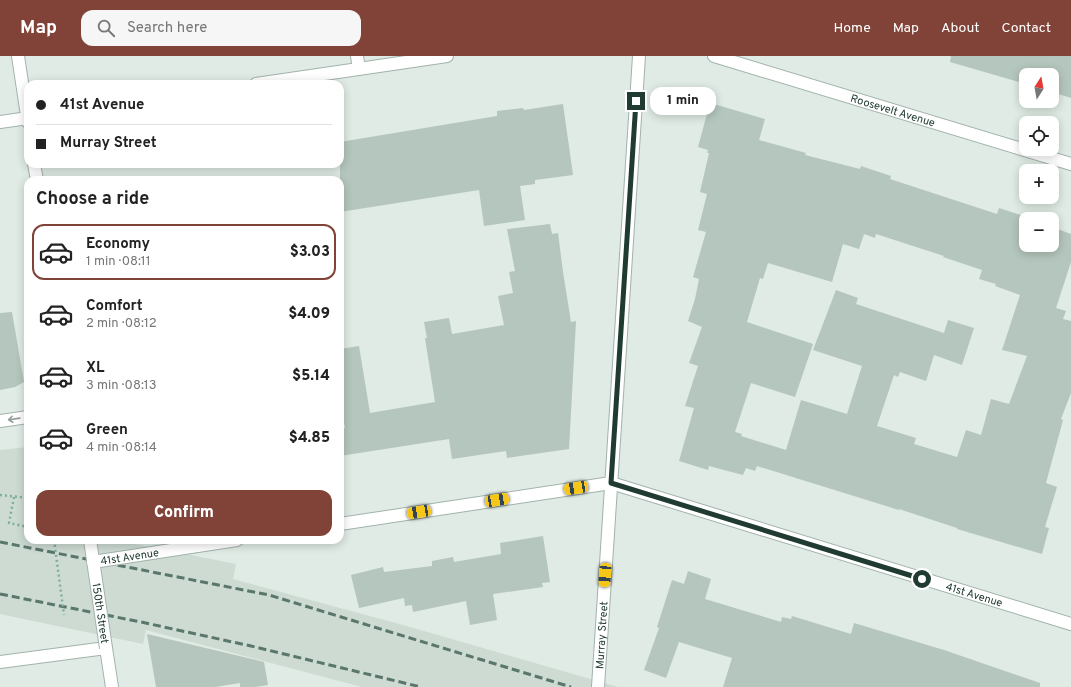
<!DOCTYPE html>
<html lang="en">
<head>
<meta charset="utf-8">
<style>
	body { margin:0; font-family:Overpass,sans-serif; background:#f6f6f6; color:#222; height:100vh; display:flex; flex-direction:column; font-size:15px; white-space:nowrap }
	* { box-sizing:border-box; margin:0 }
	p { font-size:13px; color:#767676 }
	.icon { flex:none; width:22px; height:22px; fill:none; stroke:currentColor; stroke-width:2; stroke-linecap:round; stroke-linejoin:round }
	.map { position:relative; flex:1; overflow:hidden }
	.side { position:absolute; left:24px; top:120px; width:320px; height:368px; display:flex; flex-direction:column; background:#fff; border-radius:12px; box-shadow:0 2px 10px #0003 }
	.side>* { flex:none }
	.hud { position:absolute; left:24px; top:24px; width:320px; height:88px; border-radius:12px; box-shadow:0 2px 10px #0003; display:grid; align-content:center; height:88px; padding:0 12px; background:#fff }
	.needle { width:26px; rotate:11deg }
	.controls { position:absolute; left:1019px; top:12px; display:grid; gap:8px }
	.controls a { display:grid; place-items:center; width:40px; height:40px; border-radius:8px; background:#fff; box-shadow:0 2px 10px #0003; font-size:20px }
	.end { position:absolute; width:18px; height:18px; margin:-9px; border:5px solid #203b31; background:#fff; box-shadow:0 0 0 2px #fff }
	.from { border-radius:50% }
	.bubble { position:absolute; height:28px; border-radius:12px; background:#fff; box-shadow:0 2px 10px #0003; font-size:13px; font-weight:800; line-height:28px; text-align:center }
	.car { position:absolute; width:12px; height:24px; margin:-12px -6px; border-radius:5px; box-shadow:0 0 3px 1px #0007; background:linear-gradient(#f5c518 24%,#345 0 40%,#f5c518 0 76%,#345 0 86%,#f5c518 0) }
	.hud b { display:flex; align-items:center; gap:14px; height:38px; font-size:15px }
	.hud b+b { border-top:1px solid #e0e0e0 }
	.hud i { width:10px; height:10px; background:#222 }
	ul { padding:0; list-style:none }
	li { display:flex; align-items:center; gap:12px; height:56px; margin:0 8px 6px; padding:0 4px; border:2px solid transparent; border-radius:12px }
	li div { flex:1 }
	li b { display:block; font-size:15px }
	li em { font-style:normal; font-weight:800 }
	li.selected { border-color:#814338 }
	li>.icon { width:36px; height:36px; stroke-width:1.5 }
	h2 { padding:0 12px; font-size:18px; line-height:48px }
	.button { display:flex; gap:8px; margin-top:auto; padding:8px 12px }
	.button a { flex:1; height:46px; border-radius:12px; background:#814338; color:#fff; font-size:16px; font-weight:800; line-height:46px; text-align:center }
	header { display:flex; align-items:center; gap:24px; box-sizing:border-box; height:56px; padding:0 20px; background:#814338; color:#fff }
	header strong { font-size:19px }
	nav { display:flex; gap:22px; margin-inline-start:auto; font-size:14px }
	.search { width:280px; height:36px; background:#f6f6f6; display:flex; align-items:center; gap:10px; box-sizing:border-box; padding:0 14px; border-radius:12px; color:#767676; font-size:15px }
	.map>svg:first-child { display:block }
</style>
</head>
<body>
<header>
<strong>Map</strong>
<div class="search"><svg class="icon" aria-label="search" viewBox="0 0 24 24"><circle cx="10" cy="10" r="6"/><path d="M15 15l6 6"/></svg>Search here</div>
<nav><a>Home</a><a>Map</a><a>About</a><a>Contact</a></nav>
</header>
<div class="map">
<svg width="1071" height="631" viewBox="0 0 1071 631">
	<rect width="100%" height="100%" fill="#dfebe4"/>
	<path fill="#cddbd3" d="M28 391V484H115L236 508 233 523 403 569 618 631H362L146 574 143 588 0 558V394Z"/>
	<g fill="#b4c6bd" fill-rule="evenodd">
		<path d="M951 0H1071V42L1052 36V19H1026V28L950 6Z"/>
		<path d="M710 47 765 63 759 84 806 97 805 99 860 113 861 110 891 120 890 123 997 158 999 152 1030 162 1026 163V189H1052V171L1071 178V206L1056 252 1066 255 1063 263 1071 265V337L1061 363 1063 364 1046 427 1057 431 1045 471 1049 472 1042 498 957 473V472L899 453V454L757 410 755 415 746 412 743 419 709 410 708 414 679 405 694 352 685 350 698 310 689 307 702 271 688 265 695 243 699 223 693 221 706 176 698 174 707 138 700 136 709 97H707L708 94 698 91ZM864 178 875 182 876 178 944 200 943 201 982 214 979 223 996 228 995 230 1020 239 1002 294 1027 300 1009 348 991 343 981 379 966 374 957 401 914 388 916 382 877 370 894 319 898 321 900 316 926 325 934 299 962 309 974 272 948 264 944 277 856 248 858 242 836 234 813 294 862 310 847 358 801 344 786 394 741 380 742 378 735 376 751 327 795 341 813 288 747 266 760 222 763 223 768 207 832 226 843 188 859 193Z"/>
		<path d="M563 48 573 119 535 124V128L520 130 525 164 484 170 479 134 340 156V86L497 60V55L523 52 524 54Z"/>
		<path d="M550 168 552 178 558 177 563 216 571 266 576 265 569 393 507 402 506 395 452 403 449 383 340 400V373L345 372 340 343V293L359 290 370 357 435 346 425 282H427L424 266 449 262 452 278 504 269 498 240 513 237 509 216 515 215 507 173Z"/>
		<path d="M12 256 24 326 15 331 0 334V257Z"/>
		<path d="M543 480 550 526 542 527 543 531 493 538 497 564 470 569 466 545 413 556 412 549 405 550 404 542 359 552 351 519 383 511 384 516 432 510V505L453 501 454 506 501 498 500 487Z"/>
		<path d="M688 515 711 523 705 543 781 566 782 561 791 563 792 560 851 578 854 567 944 594 1040 627V631H723L732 602 679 586 666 622 644 614 659 572 657 571 672 524 684 528Z"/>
		<path d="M147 578 264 606 268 629 255 631H240V627L215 631H156Z"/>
	</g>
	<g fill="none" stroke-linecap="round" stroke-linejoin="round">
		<g stroke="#a2b3ab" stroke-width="14">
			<g id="minor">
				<path d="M18 0 28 66"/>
				<path d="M357 0 359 13"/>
				<path id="s1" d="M714 0 1071 108"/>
				<path d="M256 28 447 0"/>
				<path d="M0 66 28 62"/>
				<path d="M34 108 37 124"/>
				<path d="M0 365 28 361"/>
				<path id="s2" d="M340 468 611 427 1071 568"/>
				<path d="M191 491 237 484"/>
				<path d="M0 606 106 592 112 631"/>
				<path id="s3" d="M598 631 639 0"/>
			</g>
		</g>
		<g stroke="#7eaf9c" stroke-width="2.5" stroke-dasharray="2 3" stroke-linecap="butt">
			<path d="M0 439 28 442"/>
			<path d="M14 441 9 467 28 471"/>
		</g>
		<use href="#minor" stroke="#fff" stroke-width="12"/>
		<g stroke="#5a776d" stroke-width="3" stroke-dasharray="8 4" stroke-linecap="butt">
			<path d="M0 486 269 539 571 631"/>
			<path d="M0 538 141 566 251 590 421 631"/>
		</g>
		<g stroke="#a2b3ab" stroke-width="14" stroke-linecap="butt">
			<g id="minor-bridge">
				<path id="s4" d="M90 484 106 592"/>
				<path id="s5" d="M93 506 191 491"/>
			</g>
		</g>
		<path stroke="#7eaf9c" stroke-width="2.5" stroke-dasharray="2 3" stroke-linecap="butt" d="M54 484 64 559"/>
		<use href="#minor-bridge" stroke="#fff" stroke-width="12"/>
	</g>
	<defs><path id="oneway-shaft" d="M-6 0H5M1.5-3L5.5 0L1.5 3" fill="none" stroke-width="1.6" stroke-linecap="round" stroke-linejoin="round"/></defs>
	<use stroke="#909d98" href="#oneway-shaft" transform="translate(14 363) rotate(172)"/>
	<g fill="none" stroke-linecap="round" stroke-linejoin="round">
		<path stroke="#203b31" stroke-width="5" d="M636 45 611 427 922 523"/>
	</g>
	<g text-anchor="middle" stroke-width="3.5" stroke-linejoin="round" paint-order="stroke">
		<g font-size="11" fill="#203b31" stroke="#eff7f3">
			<text dy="4" stroke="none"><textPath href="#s1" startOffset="187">Roosevelt Avenue</textPath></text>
			<text dy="4" stroke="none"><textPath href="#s5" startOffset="37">41st Avenue</textPath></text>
			<text dy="4" stroke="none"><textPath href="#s2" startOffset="654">41st Avenue</textPath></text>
			<text dy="4" stroke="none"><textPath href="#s4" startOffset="74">150th Street</textPath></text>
			<text dy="4" stroke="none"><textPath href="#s3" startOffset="52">Murray Street</textPath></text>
		</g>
	</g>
</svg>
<div class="controls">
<a><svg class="needle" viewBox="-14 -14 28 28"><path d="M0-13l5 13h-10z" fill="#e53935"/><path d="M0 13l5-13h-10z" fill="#767676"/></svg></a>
<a><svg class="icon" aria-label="locate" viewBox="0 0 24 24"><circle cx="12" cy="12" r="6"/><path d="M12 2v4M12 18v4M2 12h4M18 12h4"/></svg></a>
<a>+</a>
<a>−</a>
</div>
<i class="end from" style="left:922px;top:523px"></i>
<i class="end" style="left:636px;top:45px"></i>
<div class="bubble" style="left:650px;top:31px;width:66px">1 min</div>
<i class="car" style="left:576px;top:432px;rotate:261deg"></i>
<i class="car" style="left:497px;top:444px;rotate:81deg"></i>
<i class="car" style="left:419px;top:456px;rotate:261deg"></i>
<i class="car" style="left:605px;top:519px;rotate:184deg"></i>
<div class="hud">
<b><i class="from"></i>41st Avenue</b>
<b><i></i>Murray Street</b>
</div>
<section class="side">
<h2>Choose a ride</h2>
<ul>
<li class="selected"><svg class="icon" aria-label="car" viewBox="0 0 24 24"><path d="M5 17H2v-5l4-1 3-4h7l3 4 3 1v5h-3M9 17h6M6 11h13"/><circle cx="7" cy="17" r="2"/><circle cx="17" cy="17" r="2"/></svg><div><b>Economy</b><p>1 min · 08:11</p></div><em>$3.03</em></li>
<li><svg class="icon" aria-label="car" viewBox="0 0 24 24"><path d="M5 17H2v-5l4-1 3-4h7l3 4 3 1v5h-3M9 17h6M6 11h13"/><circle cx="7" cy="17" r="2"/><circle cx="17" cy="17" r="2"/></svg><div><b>Comfort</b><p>2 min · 08:12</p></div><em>$4.09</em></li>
<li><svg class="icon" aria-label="car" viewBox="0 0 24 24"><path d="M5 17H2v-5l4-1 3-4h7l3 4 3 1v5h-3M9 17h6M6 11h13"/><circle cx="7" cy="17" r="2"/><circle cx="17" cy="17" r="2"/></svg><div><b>XL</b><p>3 min · 08:13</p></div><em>$5.14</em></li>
<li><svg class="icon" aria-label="car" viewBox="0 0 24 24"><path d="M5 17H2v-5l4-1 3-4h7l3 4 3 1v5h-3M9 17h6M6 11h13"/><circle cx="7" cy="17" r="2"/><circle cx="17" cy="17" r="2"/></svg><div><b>Green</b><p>4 min · 08:14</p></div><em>$4.85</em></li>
</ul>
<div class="button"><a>Confirm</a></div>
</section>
</div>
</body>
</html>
